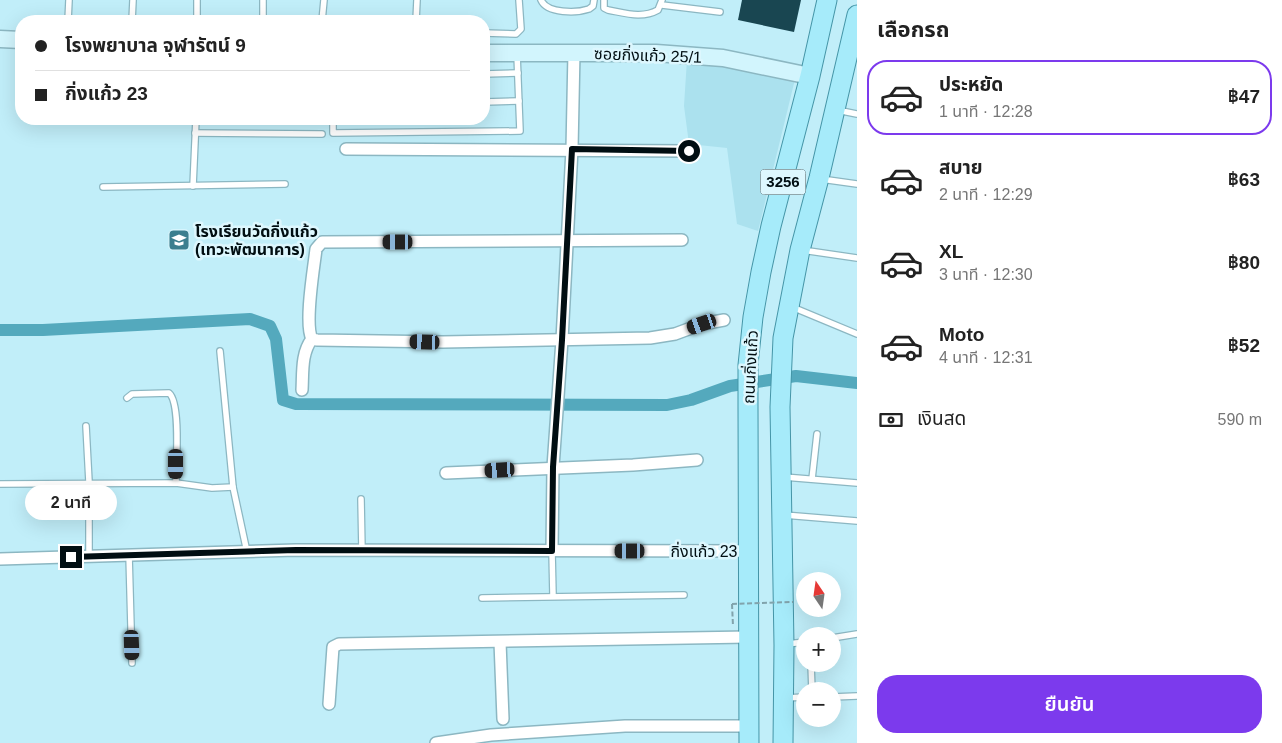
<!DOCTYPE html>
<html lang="th">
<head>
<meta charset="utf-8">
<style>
	body { margin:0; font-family:Helvetica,"Noto Sans Thai",sans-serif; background:#f6f6f6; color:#222; height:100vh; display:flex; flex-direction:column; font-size:19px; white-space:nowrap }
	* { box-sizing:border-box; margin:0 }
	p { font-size:16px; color:#767676 }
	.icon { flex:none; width:28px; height:28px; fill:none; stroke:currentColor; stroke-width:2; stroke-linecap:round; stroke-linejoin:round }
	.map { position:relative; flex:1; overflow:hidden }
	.side { display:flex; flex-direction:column; background:#fff; width:425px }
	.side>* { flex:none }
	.banner { position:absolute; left:15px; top:15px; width:475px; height:110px; border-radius:20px; box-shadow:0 5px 20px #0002; display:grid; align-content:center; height:110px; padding:0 20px; background:#fff }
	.needle { width:32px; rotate:347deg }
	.tools { position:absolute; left:796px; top:572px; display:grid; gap:10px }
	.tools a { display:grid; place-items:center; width:45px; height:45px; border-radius:50%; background:#fff; box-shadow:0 5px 20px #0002; font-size:25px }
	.end { position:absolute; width:22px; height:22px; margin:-11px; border:6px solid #010e12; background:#fff; box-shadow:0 0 0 2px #fff }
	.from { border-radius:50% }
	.bubble { position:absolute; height:35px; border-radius:18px; background:#fff; box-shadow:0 5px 20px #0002; font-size:16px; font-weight:600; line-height:35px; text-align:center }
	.car { position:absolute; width:15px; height:30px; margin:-15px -8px; border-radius:6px; box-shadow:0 0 4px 1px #0007; background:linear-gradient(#222 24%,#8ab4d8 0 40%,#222 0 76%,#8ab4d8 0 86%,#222 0) }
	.banner b { display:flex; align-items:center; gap:18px; height:48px; font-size:19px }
	.banner b+b { border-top:1px solid #e0e0e0 }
	.banner i { width:12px; height:12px; background:#222 }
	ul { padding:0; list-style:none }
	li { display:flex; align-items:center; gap:15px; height:75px; margin:0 10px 8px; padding:0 10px; border:2px solid transparent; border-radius:20px }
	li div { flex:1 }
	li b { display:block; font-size:19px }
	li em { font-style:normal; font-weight:600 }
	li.current { border-color:#7c3aed }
	li>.icon { width:45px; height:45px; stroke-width:1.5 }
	h2 { padding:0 20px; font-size:22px; line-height:60px }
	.pay { display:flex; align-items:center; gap:12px; height:55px; padding:0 20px; font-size:19px }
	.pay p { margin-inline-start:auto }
	.primary-button { display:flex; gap:10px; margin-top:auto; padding:10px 20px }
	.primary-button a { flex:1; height:58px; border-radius:20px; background:#7c3aed; color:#fff; font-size:20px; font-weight:600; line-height:58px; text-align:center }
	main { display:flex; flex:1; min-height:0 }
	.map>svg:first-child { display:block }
</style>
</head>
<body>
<main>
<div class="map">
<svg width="857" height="743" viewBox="0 0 857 743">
	<rect width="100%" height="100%" fill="#c1eef9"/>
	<path fill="#abe1ee" d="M687 59 797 71 758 231 737 224 727 148 689 144 684 106Z"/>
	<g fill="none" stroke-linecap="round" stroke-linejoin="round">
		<path stroke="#54a9bd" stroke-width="12" d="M0 330H43L250 319 270 326 276 339 283 400 296 404 667 405 691 400 730 386 796 376 857 383"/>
	</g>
	<path fill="#194651" d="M742 0H801L794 32 738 20Z"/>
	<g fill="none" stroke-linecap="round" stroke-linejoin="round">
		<g stroke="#8cb7c2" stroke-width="8">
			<g id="lane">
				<path d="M197 0V21"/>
				<path d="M541 0C547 14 577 13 589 9L593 6 594 0"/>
				<path d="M604 0V8L608 10C625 13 642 19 658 10L662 0"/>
				<path d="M662 5 720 12"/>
				<path d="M68 21 69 0"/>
				<path d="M132 21 133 0"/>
				<path d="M263 21V0"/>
				<path d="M322 21 324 0"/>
				<path d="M416 21 417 0"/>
				<path d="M484 33 516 34 521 29 519 0"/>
				<path d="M484 74 518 73"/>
				<path d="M484 102 519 101"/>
				<path d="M837 110 857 114"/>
				<path d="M333 119V133L520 131 517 54"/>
				<path d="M195 133 322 134"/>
				<path d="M821 179 857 184"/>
				<path d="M193 186 196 119"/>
				<path d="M103 187 285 184"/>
				<path d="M802 250 857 258"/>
				<path d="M792 307 857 334"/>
				<path d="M220 351 233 487 247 552"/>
				<path d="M127 398 132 394 169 393C181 403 176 465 176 483"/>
				<path d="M86 426 89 482V556"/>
				<path d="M784 477 857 483"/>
				<path d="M812 479 817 434"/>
				<path d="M0 484 176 483 212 488 233 487"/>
				<path d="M361 499 362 551"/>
				<path d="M784 515 857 521"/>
				<path d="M552 551 553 596"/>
				<path d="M129 555 132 663"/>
				<path d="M482 598 684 595"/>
				<path d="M832 638 857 634"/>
				<path d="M787 644 805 642"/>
				<path d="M811 664 812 691"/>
				<path d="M832 697 857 696"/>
				<path d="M785 698 805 697"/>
			</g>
		</g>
		<g stroke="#8cb7c2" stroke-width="14">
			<g id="street">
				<path d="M346 149 689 151"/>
				<path d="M682 240 322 242 316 249C314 267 304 324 312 339L317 340 443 342 650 338 675 334 702 324 724 320"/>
				<path d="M302 390C303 373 301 353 312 339"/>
				<path d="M446 473 633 465 697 460"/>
				<path d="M552 551 553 467 562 340 572 149 574 52"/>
				<path d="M0 559 296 550 748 551"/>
				<path d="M500 642 503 719"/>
				<path d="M329 704 333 647 339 644 748 637"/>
				<path d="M436 743 491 735 625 726H748"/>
			</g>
		</g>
		<g stroke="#8cb7c2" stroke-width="19">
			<g id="secondary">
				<path d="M0 39 21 40"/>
				<path d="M484 53H656L723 58 810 76"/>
			</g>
		</g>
		<g stroke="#4595a7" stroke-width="21">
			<g id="primary">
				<path d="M749 743 748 406V365L753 317 761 272 771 226 810 76 827 0"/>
				<path d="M783 743 784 645 780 407 783 338 800 250 819 178 857 15"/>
			</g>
		</g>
		<path stroke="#81a3ac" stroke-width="2" stroke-dasharray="5 2.5" stroke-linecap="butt" d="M732 604 733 626"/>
		<use href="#lane" stroke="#fff" stroke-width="5.5"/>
		<use href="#street" stroke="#fff" stroke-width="11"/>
		<use href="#secondary" stroke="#d2f5fd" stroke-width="16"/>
		<use href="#primary" stroke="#a6ebfa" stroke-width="19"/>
		<path stroke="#81a3ac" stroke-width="2" stroke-dasharray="5 2.5" stroke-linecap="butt" d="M732 604 793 602"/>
	</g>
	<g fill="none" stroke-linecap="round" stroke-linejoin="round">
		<path stroke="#010e12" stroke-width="6" d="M71 557 296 550 552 551 553 467 562 340 572 149 689 151"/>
	</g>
	<defs>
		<g id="school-square" transform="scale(1.125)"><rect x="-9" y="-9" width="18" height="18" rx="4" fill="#3b7e8e" stroke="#ddf7fe"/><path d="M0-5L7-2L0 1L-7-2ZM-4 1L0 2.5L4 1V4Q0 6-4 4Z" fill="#fff"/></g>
	</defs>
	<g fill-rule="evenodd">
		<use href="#school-square" x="179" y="240"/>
	</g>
	<g text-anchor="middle" stroke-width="5" stroke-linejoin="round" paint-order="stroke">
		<rect fill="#ddf7fe" stroke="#435459" stroke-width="1" x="760.5" y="169.5" width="45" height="25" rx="4"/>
		<g font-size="15" font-weight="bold" fill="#010e12">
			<text x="783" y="187">3256</text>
		</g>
		<g font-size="16" fill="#010e12" stroke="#ddf7fe">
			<text transform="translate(648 55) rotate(2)" y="6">ซอยกิ่งแก้ว 25/1</text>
			<text transform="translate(750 367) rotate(-87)" y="6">ถนนกิ่งแก้ว</text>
			<text x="704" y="557">กิ่งแก้ว 23</text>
		</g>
		<g font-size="16" font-weight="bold" fill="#010e12" stroke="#ddf7fe" text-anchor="start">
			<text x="195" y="237">โรงเรียนวัดกิ่งแก้ว<tspan x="195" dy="18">(เทวะพัฒนาคาร)</tspan></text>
		</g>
	</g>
</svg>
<div class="tools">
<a><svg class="needle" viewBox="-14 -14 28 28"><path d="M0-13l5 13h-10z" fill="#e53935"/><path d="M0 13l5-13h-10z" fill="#767676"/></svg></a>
<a>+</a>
<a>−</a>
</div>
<i class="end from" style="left:689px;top:151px"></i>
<i class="end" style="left:71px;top:557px"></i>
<div class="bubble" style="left:25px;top:485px;width:92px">2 นาที</div>
<i class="car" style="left:398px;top:242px;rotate:270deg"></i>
<i class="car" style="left:702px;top:324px;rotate:251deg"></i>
<i class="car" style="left:425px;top:342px;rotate:272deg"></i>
<i class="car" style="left:176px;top:464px;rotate:180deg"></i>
<i class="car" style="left:500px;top:470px;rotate:267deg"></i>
<i class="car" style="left:630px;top:551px;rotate:270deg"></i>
<i class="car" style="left:132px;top:645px;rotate:178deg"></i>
<div class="banner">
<b><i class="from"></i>โรงพยาบาล จุฬารัตน์ 9</b>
<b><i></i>กิ่งแก้ว 23</b>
</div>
</div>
<section class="side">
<h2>เลือกรถ</h2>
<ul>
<li class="current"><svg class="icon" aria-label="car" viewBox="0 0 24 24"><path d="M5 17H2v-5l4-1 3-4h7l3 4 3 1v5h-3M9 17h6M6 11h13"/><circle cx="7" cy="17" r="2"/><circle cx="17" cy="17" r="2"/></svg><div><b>ประหยัด</b><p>1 นาที · 12:28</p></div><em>฿47</em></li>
<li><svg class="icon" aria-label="car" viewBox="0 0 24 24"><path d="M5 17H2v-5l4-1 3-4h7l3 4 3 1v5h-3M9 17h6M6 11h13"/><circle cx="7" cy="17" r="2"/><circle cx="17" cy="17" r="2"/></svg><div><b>สบาย</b><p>2 นาที · 12:29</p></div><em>฿63</em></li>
<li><svg class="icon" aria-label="car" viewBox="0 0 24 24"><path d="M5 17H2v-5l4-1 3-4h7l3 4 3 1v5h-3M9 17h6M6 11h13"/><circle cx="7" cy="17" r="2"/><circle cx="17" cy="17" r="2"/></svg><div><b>XL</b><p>3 นาที · 12:30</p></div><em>฿80</em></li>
<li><svg class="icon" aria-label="car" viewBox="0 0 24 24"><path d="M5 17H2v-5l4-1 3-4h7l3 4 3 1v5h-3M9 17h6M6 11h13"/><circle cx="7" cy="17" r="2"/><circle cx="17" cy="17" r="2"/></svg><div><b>Moto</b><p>4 นาที · 12:31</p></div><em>฿52</em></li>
</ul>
<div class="pay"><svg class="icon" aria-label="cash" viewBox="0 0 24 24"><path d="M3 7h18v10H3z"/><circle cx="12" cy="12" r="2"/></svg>เงินสด<p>590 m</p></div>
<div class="primary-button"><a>ยืนยัน</a></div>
</section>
</main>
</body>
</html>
